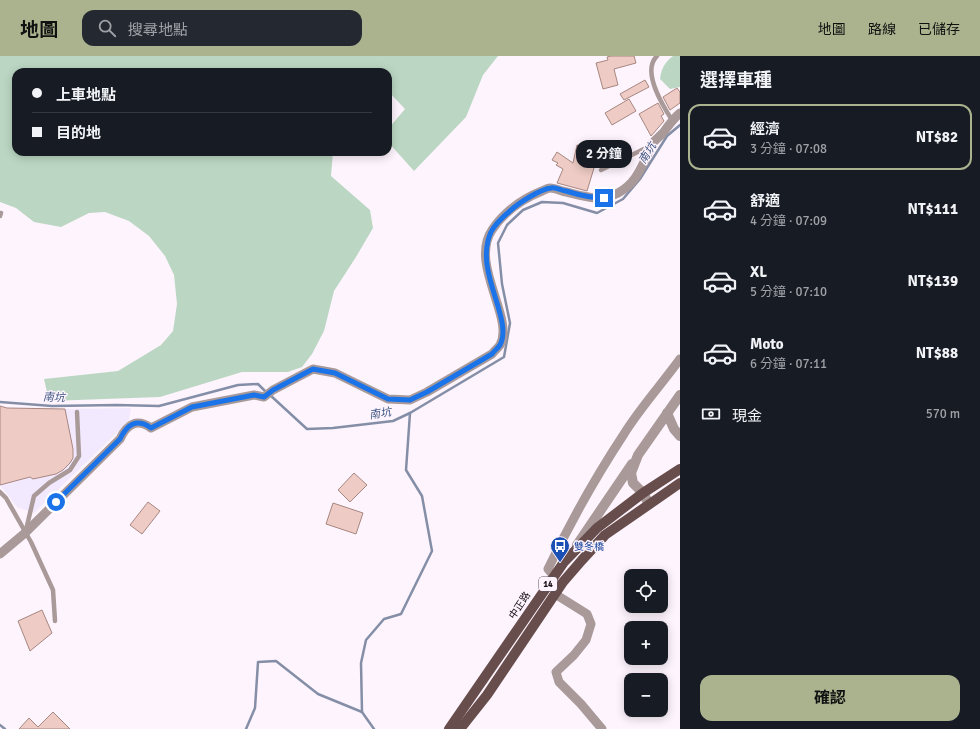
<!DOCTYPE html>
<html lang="zh-TW">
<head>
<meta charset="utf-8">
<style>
	body { margin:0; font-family:Signika,"Noto Sans TC",sans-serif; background:#242831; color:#f1f3f6; height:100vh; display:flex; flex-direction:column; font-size:15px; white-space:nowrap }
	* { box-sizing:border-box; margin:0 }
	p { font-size:13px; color:#9ea1a6 }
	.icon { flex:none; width:22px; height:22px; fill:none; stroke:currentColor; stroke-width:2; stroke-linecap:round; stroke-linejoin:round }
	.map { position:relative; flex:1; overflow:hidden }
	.details { display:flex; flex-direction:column; background:#171b24; width:300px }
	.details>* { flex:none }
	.hud { position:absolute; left:12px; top:12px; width:380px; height:88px; border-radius:12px; box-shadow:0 2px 10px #0003; display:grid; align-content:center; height:88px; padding:0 20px; background:#171b24 }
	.controls { position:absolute; left:624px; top:513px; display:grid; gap:8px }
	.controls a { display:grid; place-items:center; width:44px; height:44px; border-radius:8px; background:#171b24; box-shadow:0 2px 10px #0003; font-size:20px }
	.end { position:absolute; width:18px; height:18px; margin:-9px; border:5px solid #1a73e8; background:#fff; box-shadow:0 0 0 2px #fff }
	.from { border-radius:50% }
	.bubble { position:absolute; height:28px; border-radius:12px; background:#171b24; box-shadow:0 2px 10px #0003; font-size:13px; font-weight:700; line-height:28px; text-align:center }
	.hud b { display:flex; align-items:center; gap:14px; height:38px; font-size:15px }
	.hud b+b { border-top:1px solid #363941 }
	.hud i { width:10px; height:10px; background:#f1f3f6 }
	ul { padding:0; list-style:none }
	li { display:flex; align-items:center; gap:12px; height:66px; margin:0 8px 6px; padding:0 12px; border:2px solid transparent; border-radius:12px }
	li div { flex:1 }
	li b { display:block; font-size:15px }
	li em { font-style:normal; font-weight:700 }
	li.selected { border-color:#aab38e }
	li>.icon { width:36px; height:36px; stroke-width:1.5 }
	h2 { padding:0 20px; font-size:18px; line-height:48px }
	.pay { display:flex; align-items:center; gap:10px; height:44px; padding:0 20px; font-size:15px }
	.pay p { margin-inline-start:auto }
	.primary-button { display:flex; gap:8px; margin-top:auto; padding:8px 20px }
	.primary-button a { flex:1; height:46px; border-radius:12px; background:#aab38e; color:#111; font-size:16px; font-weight:700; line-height:46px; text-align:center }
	header { display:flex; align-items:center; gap:24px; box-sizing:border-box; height:56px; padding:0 20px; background:#aab38e; color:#111 }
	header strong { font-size:19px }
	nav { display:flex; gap:22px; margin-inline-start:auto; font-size:14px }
	.search { width:280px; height:36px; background:#242831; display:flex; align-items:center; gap:10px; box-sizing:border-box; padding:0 14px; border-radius:12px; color:#9ea1a6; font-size:15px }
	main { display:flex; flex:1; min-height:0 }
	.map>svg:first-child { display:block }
</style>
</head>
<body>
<header>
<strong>地圖</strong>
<div class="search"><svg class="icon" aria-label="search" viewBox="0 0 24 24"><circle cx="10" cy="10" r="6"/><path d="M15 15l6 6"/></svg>搜尋地點</div>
<nav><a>地圖</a><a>路線</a><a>已儲存</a></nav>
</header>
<main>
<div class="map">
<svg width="680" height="673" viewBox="0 0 680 673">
	<rect width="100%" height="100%" fill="#fef4fd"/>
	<path fill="#f3e9fe" d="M7 352 65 353 131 352 129 365 34 457 17 451 0 429Z"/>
	<g fill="#bbd7c3">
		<path d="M0 0H498L483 19 466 61 414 115 388 86V73L405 53 388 35V16H16V96H333L331 120 370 154 373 172 356 201 334 235 324 275 312 298 302 311 288 316H242L160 341 49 345 44 323 118 315 161 289 173 275 177 248 174 219 165 200 149 180 129 165 105 156 89 157 61 171 34 166 16 152 0 146Z"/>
		<path d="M673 0H680V31L670 33 660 23C661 13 665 6 673 0Z"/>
	</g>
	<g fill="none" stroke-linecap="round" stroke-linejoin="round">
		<g stroke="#848ea6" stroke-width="2.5">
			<path d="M270 339 307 373 333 372 393 365 410 357 504 301 510 267 502 228 498 187 507 169 523 154 542 146 563 147 597 157 623 143 640 123 667 80 680 69"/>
			<path d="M0 346 52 350 117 349 159 350 238 329 258 328 266 336"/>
			<path d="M362 656 374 673"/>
			<path d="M0 669 5 673"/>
			<path d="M246 673 255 652 258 606 276 605 318 638 362 656 361 607 366 584 384 563 401 558 432 495 422 440 406 414 410 357"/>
		</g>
	</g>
	<g fill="#eecbc4" stroke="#a78781">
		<path d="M611 0H634L636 7 614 13 618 29 603 33 596 7 608 4 607 1Z"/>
		<path d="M645 24 649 31 624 44 620 38Z"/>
		<path d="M677 32 680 36V47L670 54 663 41Z"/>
		<path d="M629 43 636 55 612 69 605 57Z"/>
		<path d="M658 47 664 58 661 60 664 65 651 80 639 58Z"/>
		<path d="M577 89 589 92 585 109 594 112 587 135 557 127 563 113 556 109 558 107 552 104 557 96 573 107Z"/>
		<path d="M0 350 7 352 65 353 73 393V402L70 407 63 414 56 418 33 423 30 421 0 429Z"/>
		<path d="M354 417 367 429 350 446 338 434Z"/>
		<path d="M148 446 160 455 142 478 130 469Z"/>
		<path d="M333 447 363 457 356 478 326 468Z"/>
		<path d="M42 554 52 577 30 595 18 565Z"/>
		<path d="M53 656 70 673H19L29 662 38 671Z"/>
	</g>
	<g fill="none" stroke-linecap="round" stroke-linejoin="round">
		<g stroke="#a99a99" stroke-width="4.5">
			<path d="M657 0C641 15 663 50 672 64"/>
			<path d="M601 114 650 90"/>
			<path d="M0 160 1 157"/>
			<path d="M0 436 6 442 31 486 53 534 55 565"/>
			<path d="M26 474 34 440 49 427 70 414 79 400 77 356"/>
		</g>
		<g stroke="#a99a99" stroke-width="9">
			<path d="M0 498 25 477 120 383C127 368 137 362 151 372L192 351 254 339 264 341 273 334 313 313 335 317 388 343 410 344 427 336 492 298C494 295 498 292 500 289 515 262 469 208 492 174 504 156 522 143 542 135 544 134 548 132 550 132 554 132 559 134 562 135 581 139 599 147 618 137 633 129 639 117 646 102 648 98 649 92 652 88 655 84 659 81 663 77 668 70 673 63 680 57"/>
			<path d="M554 520 548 513C570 467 595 422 624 378 640 352 662 328 680 303"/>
			<path d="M555 538 587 558 591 568 586 584 574 599 556 616 559 626 581 648 602 673"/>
		</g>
		<g stroke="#a99a99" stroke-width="10">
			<path d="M667 357 674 373 680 380"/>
			<path d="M649 448 643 437 633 427 631 417 638 399 680 339"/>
			<path d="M577 489 632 408"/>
		</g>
		<g stroke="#674e4d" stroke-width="10">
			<path d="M449 673 564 506 597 472 643 437 680 413"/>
			<path d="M460 673 487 639 563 526 582 504 605 479 680 427"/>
		</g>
	</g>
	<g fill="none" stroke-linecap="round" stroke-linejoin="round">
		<path stroke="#1a73e8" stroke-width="5" d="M56 446 120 383C127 368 137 362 151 372L192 351 254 339 264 341 273 334 313 313 335 317 388 343 410 344 427 336 492 298C494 295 498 292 500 289 514 263 473 215 491 176 495 168 504 160 511 154 519 147 540 133 551 132 555 131 561 134 566 135 579 139 591 142 604 142"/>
	</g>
	<defs>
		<g id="bus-pin" transform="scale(1)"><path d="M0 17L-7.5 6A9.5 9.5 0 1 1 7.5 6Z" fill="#1a4fb4" stroke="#fef4fd"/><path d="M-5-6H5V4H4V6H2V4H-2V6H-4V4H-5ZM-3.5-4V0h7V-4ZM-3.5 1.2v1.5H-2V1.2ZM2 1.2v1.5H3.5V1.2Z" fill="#fff"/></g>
	</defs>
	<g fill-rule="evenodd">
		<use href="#bus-pin" x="560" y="490"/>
	</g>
	<g text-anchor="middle" stroke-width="3" stroke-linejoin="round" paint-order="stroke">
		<rect fill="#fef4fd" stroke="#5e555d" stroke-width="1" x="539" y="521" width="18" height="14" rx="3"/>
		<g font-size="9" font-weight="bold" fill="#1a1119">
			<text x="548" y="531">14</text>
		</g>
		<g font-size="10" fill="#164399" stroke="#fef4fd" text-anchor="start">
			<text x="574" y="494">雙冬橋</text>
		</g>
		<g font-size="10" fill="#1a1119" stroke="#fef4fd">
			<text transform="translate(519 549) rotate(-56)" y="4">中正路</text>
		</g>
		<g font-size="11" font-style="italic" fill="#3c5480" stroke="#fef4fd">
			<text transform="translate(647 97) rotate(-58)" y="4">南坑</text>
			<text transform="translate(54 341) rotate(2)" y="4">南坑</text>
			<text transform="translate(380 357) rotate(-9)" y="4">南坑</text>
		</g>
	</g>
</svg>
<div class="controls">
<a><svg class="icon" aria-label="locate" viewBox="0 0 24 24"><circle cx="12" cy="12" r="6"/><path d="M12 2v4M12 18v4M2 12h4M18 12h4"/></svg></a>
<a>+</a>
<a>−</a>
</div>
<i class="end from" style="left:56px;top:446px"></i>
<i class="end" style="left:604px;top:142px"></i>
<div class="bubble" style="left:576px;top:84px;width:56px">2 分鐘</div>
<div class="hud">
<b><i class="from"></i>上車地點</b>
<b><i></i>目的地</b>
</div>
</div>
<section class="details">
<h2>選擇車種</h2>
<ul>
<li class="selected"><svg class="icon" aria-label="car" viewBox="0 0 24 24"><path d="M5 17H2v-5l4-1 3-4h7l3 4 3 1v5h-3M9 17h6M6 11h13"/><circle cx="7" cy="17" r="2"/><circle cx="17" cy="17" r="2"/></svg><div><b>經濟</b><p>3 分鐘 · 07:08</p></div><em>NT$82</em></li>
<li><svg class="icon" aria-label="car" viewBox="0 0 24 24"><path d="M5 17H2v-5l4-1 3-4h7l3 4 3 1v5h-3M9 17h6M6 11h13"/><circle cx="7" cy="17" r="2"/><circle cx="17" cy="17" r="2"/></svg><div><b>舒適</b><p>4 分鐘 · 07:09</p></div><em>NT$111</em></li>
<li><svg class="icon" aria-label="car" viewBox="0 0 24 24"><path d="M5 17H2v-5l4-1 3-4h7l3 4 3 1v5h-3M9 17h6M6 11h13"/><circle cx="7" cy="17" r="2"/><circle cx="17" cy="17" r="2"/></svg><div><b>XL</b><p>5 分鐘 · 07:10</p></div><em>NT$139</em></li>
<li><svg class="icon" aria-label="car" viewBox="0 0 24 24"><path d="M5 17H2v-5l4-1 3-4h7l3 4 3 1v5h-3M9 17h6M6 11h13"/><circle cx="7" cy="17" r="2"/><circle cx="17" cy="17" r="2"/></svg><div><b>Moto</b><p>6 分鐘 · 07:11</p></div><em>NT$88</em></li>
</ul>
<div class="pay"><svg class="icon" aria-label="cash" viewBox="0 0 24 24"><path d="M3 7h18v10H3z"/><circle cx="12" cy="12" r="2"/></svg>現金<p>570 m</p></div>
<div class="primary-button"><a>確認</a></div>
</section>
</main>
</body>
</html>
